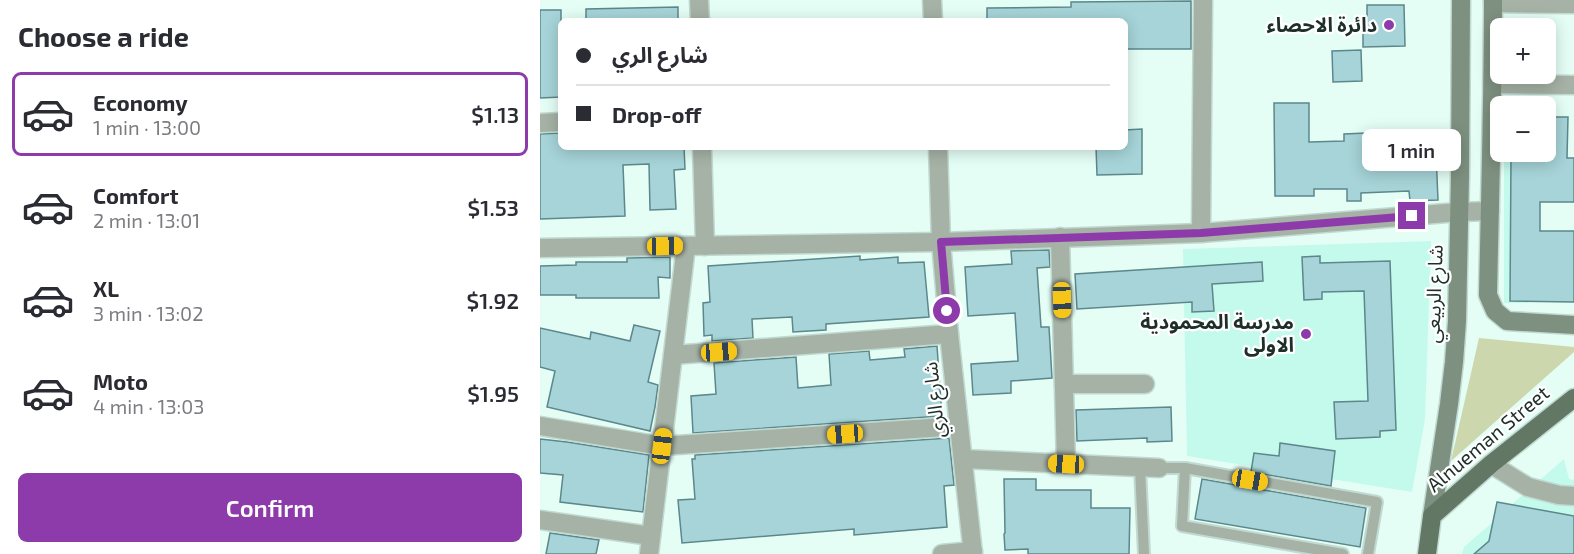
<!DOCTYPE html>
<html lang="en">
<head>
<meta charset="utf-8">
<style>
	body { margin:0; font-family:"Exo 2","Noto Sans Arabic",sans-serif; background:#f7f7f7; color:#2b2b33; height:100vh; display:flex; flex-direction:column; font-size:22px; white-space:nowrap }
	* { box-sizing:border-box; margin:0 }
	p { font-size:20px; color:#7c7c81 }
	.icon { flex:none; width:33px; height:33px; fill:none; stroke:currentColor; stroke-width:2; stroke-linecap:round; stroke-linejoin:round }
	.map { position:relative; flex:1; overflow:hidden }
	.panel { display:flex; flex-direction:column; background:#fff; width:540px }
	.panel>* { flex:none }
	.top-card { position:absolute; left:18px; top:18px; width:570px; height:132px; border-radius:9px; box-shadow:0 3px 15px #0003; display:grid; align-content:center; height:132px; padding:0 18px; background:#fff }
	.tools { position:absolute; left:950px; top:18px; display:grid; gap:12px }
	.tools a { display:grid; place-items:center; width:66px; height:66px; border-radius:9px; background:#fff; box-shadow:0 3px 15px #0003; font-size:30px }
	.end { position:absolute; width:27px; height:27px; margin:-14px; border:8px solid #8d3baa; background:#fff; box-shadow:0 0 0 3px #fff }
	.from { border-radius:50% }
	.bubble { position:absolute; height:42px; border-radius:9px; background:#fff; box-shadow:0 3px 15px #0003; font-size:20px; font-weight:600; line-height:42px; text-align:center }
	.car { position:absolute; width:18px; height:36px; margin:-18px -9px; border-radius:8px; box-shadow:0 0 4px 2px #0007; background:linear-gradient(#f5c518 24%,#345 0 40%,#f5c518 0 76%,#345 0 86%,#f5c518 0) }
	.top-card b { display:flex; align-items:center; gap:21px; height:57px; font-size:22px }
	.top-card b+b { border-top:2px solid #e1e1e2 }
	.top-card i { width:15px; height:15px; background:#2b2b33 }
	ul { padding:0; list-style:none }
	li { display:flex; align-items:center; gap:18px; height:84px; margin:0 12px 9px; padding:0 6px; border:3px solid transparent; border-radius:9px }
	li div { flex:1 }
	li b { display:block; font-size:22px }
	li em { font-style:normal; font-weight:600 }
	li.active { border-color:#8d3baa }
	li>.icon { width:54px; height:54px; stroke-width:1.5 }
	h2 { padding:0 18px; font-size:27px; line-height:72px }
	.button { display:flex; gap:12px; margin-top:auto; padding:12px 18px }
	.button a { flex:1; height:69px; border-radius:9px; background:#8d3baa; color:#fff; font-size:24px; font-weight:600; line-height:69px; text-align:center }
	main { display:flex; flex:1; min-height:0 }
	.map>svg:first-child { display:block }
</style>
</head>
<body>
<main>
<section class="panel">
<h2>Choose a ride</h2>
<ul>
<li class="active"><svg class="icon" aria-label="car" viewBox="0 0 24 24"><path d="M5 17H2v-5l4-1 3-4h7l3 4 3 1v5h-3M9 17h6M6 11h13"/><circle cx="7" cy="17" r="2"/><circle cx="17" cy="17" r="2"/></svg><div><b>Economy</b><p>1 min · 13:00</p></div><em>$1.13</em></li>
<li><svg class="icon" aria-label="car" viewBox="0 0 24 24"><path d="M5 17H2v-5l4-1 3-4h7l3 4 3 1v5h-3M9 17h6M6 11h13"/><circle cx="7" cy="17" r="2"/><circle cx="17" cy="17" r="2"/></svg><div><b>Comfort</b><p>2 min · 13:01</p></div><em>$1.53</em></li>
<li><svg class="icon" aria-label="car" viewBox="0 0 24 24"><path d="M5 17H2v-5l4-1 3-4h7l3 4 3 1v5h-3M9 17h6M6 11h13"/><circle cx="7" cy="17" r="2"/><circle cx="17" cy="17" r="2"/></svg><div><b>XL</b><p>3 min · 13:02</p></div><em>$1.92</em></li>
<li><svg class="icon" aria-label="car" viewBox="0 0 24 24"><path d="M5 17H2v-5l4-1 3-4h7l3 4 3 1v5h-3M9 17h6M6 11h13"/><circle cx="7" cy="17" r="2"/><circle cx="17" cy="17" r="2"/></svg><div><b>Moto</b><p>4 min · 13:03</p></div><em>$1.95</em></li>
</ul>
<div class="button"><a>Confirm</a></div>
</section>
<div class="map">
<svg width="1034" height="554" viewBox="0 0 1034 554">
	<rect width="100%" height="100%" fill="#e4fef6"/>
	<g fill="#c4faeb">
		<path d="M964 152H987L988 303H964Z"/>
		<path d="M891 241 885 419 872 492 647 456 643 249Z"/>
		<path d="M1024 459 1029 479 1034 480V532L956 518Z"/>
		<path d="M953 522 964 554H922L924 547Z"/>
	</g>
	<path fill="#ccd7ad" d="M939 338 1034 347V352L911 461Z"/>
	<g fill="#a6d4d8" stroke="#5c878b" stroke-width="1.5">
		<path d="M651 1V49H585V21H447V8L531 7V2Z"/>
		<path d="M827 5H864L865 46 823 47V16H827Z"/>
		<path d="M138 7V21H46V9Z"/>
		<path d="M0 10H21V97L0 98Z"/>
		<path d="M821 50 822 81 793 82 792 51Z"/>
		<path d="M734 103H769V142L804 141V134L850 132 851 145 877 144 876 131 895 130 898 200 870 201 869 191 821 193V201H807V189H774V196H735Z"/>
		<path d="M1005 117H1028L1027 158H1034V202H1000V231H1034V302L970 301 971 158H990V152H1005Z"/>
		<path d="M602 129V174L557 175 556 147H585V130Z"/>
		<path d="M21 133V147H144L145 169 134 170 136 209 110 210 109 164 83 165 85 216 0 219V134Z"/>
		<path d="M509 250 510 267 497 268 501 327H509L512 378 471 381V393L433 395 431 364 478 361 475 313 428 316 425 267 472 264 471 251Z"/>
		<path d="M320 256V260L358 257V263L384 262 389 317 286 324V330L253 332 252 317 212 319 213 338 172 341V335L164 336 163 303 170 302 168 266Z"/>
		<path d="M780 256V263L850 261 856 430 840 431V437L796 439 794 402 828 401 824 291 782 292V299L764 300 762 257Z"/>
		<path d="M130 257V278L118 277 119 298H36V295H0V266L36 265V262H87V258Z"/>
		<path d="M722 262 723 281 672 284 674 311 652 312V302L537 309 535 274Z"/>
		<path d="M94 325 120 331 108 382 118 385 115 407 110 431 7 407 15 371 0 367V328L50 339 51 332 90 341Z"/>
		<path d="M397 346 402 416 153 433 151 396 176 394 174 363 256 357 258 388 291 385 289 354 329 351 330 360 365 357 364 349Z"/>
		<path d="M631 407 632 441 607 442V438L537 441 536 410Z"/>
		<path d="M409 438 414 485 404 486 407 527 314 535V529L142 543 138 500 155 499 152 459H155V455Z"/>
		<path d="M0 439 27 442 109 455 103 512 20 502 23 475 0 473Z"/>
		<path d="M740 443 795 451 791 486 711 472 714 453 739 456Z"/>
		<path d="M464 479H496V490H551V508H590L589 554H488V549L465 550 464 534 465 533Z"/>
		<path d="M662 479 826 508 820 547 655 519Z"/>
		<path d="M957 502 1034 516V554H934L949 541Z"/>
		<path d="M10 533 59 540 56 554H6Z"/>
	</g>
	<g fill="none" stroke-linecap="round" stroke-linejoin="round">
		<g stroke="#c0d9d1" stroke-width="14">
			<g id="lane">
				<path d="M600 468 604 554"/>
				<path d="M619 468H645L642 526 803 554"/>
				<path d="M645 468 837 502 828 554"/>
			</g>
		</g>
		<g stroke="#c0d9d1" stroke-width="21">
			<g id="street">
				<path d="M159 0 160 21"/>
				<path d="M392 0 393 21"/>
				<path d="M953 3 1034 4"/>
				<path d="M953 84 1034 85"/>
				<path d="M0 123 21 122"/>
				<path d="M162 147 165 246"/>
				<path d="M398 147 401 242 409 334 433 554"/>
				<path d="M661 233 663 0"/>
				<path d="M520 237 526 464"/>
				<path d="M0 248 401 242 661 233 919 212 950 211"/>
				<path d="M133 355 409 334"/>
				<path d="M524 384H605"/>
				<path d="M0 426 122 446 419 426"/>
				<path d="M423 459 619 468"/>
				<path d="M951 464 988 487 1019 495 1034 496"/>
				<path d="M0 520 111 536"/>
				<path d="M109 554 146 246"/>
				<path d="M402 554 433 551"/>
			</g>
		</g>
		<g stroke="#c0d9d1" stroke-width="21">
			<g id="secondary">
				<path d="M953 0C953 98 950 196 948 295L955 311 967 321 1034 325"/>
				<path d="M892 516 909 404 914 362 917 321 920 176 921 0"/>
			</g>
		</g>
		<g stroke="#c0d9d1" stroke-width="21">
			<path id="primary" d="M887 554 892 516 951 464 1034 398"/>
		</g>
		<use href="#lane" stroke="#a6b2a6" stroke-width="10"/>
		<use href="#street" stroke="#a6b2a6" stroke-width="18"/>
		<use href="#secondary" stroke="#7e9180" stroke-width="18"/>
		<use href="#primary" stroke="#627864" stroke-width="18"/>
	</g>
	<g fill="none" stroke-linecap="round" stroke-linejoin="round">
		<path stroke="#8d3baa" stroke-width="8" d="M407 311 401 242 661 233 872 216"/>
	</g>
	<g fill="#8d3baa" stroke="#fff" stroke-width="2">
		<circle cx="849" cy="25" r="6"/>
		<circle cx="766" cy="334" r="6"/>
	</g>
	<g text-anchor="middle" stroke-width="4.5" stroke-linejoin="round" paint-order="stroke">
		<g font-size="20" font-weight="bold" fill="#1e2f2a" stroke="#fff" text-anchor="end">
			<text x="837" y="32">دائرة الاحصاء</text>
			<text x="754" y="329">مدرسة المحمودية<tspan x="754" dy="23">الاولى</tspan></text>
		</g>
		<g font-size="20" fill="#1e2f2a" stroke="#fff">
			<text transform="translate(894 294) rotate(-88)" y="7">شارع الربيعي</text>
			<text transform="translate(394 400) rotate(-96)" y="7">شارع الري</text>
			<text transform="translate(948 439) rotate(-40)" y="7">Alnueman Street</text>
		</g>
	</g>
</svg>
<div class="tools">
<a>+</a>
<a>−</a>
</div>
<i class="end from" style="left:407px;top:311px"></i>
<i class="end" style="left:872px;top:216px"></i>
<div class="bubble" style="left:822px;top:129px;width:99px">1 min</div>
<i class="car" style="left:125px;top:246px;rotate:89deg"></i>
<i class="car" style="left:522px;top:300px;rotate:178deg"></i>
<i class="car" style="left:179px;top:352px;rotate:86deg"></i>
<i class="car" style="left:305px;top:434px;rotate:266deg"></i>
<i class="car" style="left:122px;top:446px;rotate:7deg"></i>
<i class="car" style="left:526px;top:464px;rotate:273deg"></i>
<i class="car" style="left:710px;top:480px;rotate:100deg"></i>
<div class="top-card">
<b><i class="from"></i>شارع الري</b>
<b><i></i>Drop-off</b>
</div>
</div>
</main>
</body>
</html>
